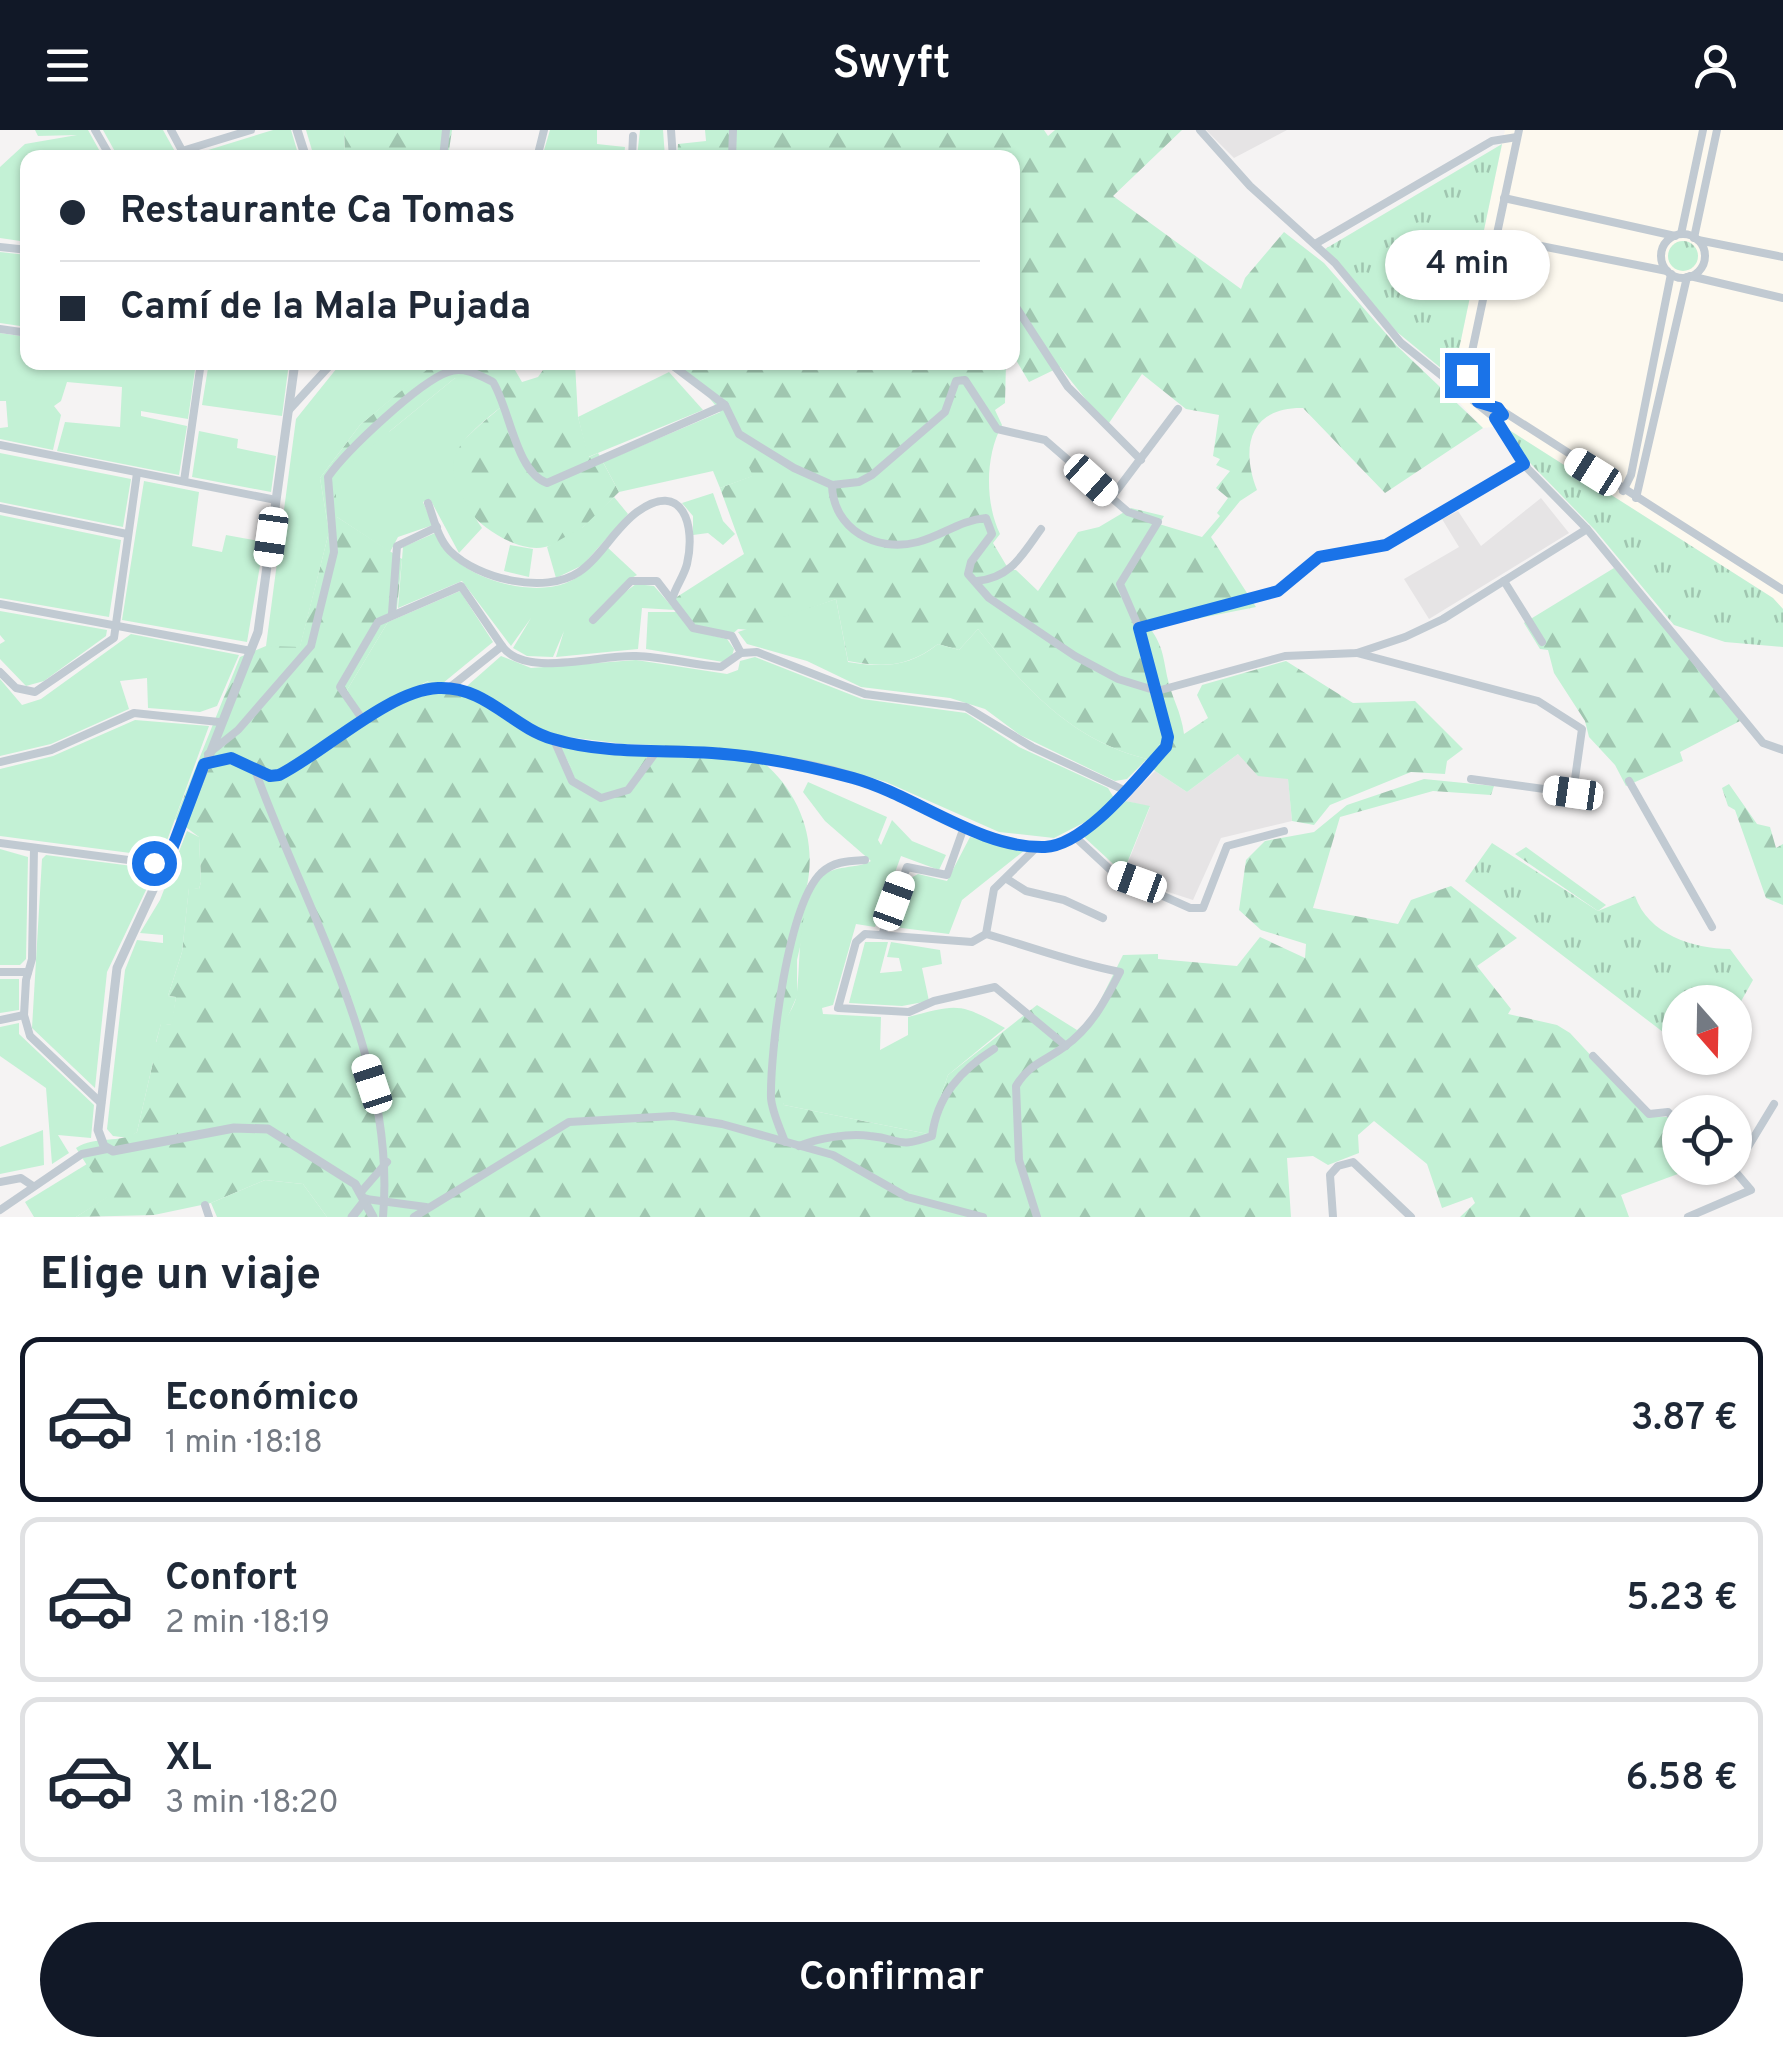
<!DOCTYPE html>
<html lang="es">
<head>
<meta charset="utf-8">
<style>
	body { margin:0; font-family:Overpass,sans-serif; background:#f6f6f7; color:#1f2937; height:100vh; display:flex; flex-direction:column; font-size:38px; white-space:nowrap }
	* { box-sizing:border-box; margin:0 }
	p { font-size:32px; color:#747a83 }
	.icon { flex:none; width:55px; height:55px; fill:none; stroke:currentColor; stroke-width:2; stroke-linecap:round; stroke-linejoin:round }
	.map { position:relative; height:1087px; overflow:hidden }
	.drawer { display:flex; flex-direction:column; background:#fff; flex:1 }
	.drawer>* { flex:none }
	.top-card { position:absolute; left:20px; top:20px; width:1000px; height:220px; border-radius:20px; box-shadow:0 2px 8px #0004; display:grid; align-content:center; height:220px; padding:0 40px; background:#fff }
	.needle { width:65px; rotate:160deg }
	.controls { position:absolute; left:1662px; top:855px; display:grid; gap:20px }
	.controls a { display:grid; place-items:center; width:90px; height:90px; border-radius:50%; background:#fff; box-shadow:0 2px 8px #0004; font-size:50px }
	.end { position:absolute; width:45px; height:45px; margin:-22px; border:12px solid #1a73e8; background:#fff; box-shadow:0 0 0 5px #fff }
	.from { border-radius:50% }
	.bubble { position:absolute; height:70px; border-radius:35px; background:#fff; box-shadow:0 2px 8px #0004; font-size:32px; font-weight:600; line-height:70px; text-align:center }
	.car { position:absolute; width:30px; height:60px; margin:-30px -15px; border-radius:12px; box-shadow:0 0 8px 2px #0007; background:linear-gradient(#fff 24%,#345 0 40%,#fff 0 76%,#345 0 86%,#fff 0) }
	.top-card b { display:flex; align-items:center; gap:35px; height:95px; font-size:38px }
	.top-card b+b { border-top:2px solid #e0e1e3 }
	.top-card i { width:25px; height:25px; background:#1f2937 }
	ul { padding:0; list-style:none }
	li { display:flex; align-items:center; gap:30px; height:165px; margin:0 20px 15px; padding:0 20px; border:5px solid #e0e1e3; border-radius:20px }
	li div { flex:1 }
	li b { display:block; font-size:38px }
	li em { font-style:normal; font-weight:600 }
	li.active { border-color:#111827 }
	li>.icon { width:90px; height:90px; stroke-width:1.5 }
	h2 { padding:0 40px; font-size:45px; line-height:120px }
	.button { display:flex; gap:20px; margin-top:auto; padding:20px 40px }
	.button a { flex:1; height:115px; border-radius:60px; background:#111827; color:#fff; font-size:40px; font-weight:600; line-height:115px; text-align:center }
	header { display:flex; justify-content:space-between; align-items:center; height:130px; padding:0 40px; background:#111827; color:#fff; font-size:45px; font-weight:600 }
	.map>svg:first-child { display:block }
</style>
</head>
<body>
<header><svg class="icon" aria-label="menu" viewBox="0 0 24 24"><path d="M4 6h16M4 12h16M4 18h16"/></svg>Swyft<svg class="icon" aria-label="person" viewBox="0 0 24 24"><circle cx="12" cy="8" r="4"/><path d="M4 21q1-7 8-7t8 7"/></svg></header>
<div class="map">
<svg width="1783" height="1087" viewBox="0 0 1783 1087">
	<defs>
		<pattern id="grass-tufts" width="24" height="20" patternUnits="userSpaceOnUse" patternTransform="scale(2.5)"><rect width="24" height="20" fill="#c3f1d5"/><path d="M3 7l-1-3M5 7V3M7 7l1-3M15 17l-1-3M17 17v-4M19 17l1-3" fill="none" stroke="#a0c6b0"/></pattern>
		<pattern id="forest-firs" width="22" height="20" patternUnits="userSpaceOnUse" patternTransform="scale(2.5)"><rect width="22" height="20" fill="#c3f1d5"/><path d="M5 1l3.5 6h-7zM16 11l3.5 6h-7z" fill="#a0c6b0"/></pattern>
	</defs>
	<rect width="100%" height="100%" fill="#f5f3f3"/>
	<path fill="#fdf9ef" d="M1505 0H1783V479L1773 468 1503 296 1483 298 1444 256 1453 248Z"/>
	<g fill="#e6e4e5">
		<path d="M1206 0H1287L1234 28Z"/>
		<path d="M1541 368 1569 403 1429 489 1404 449 1459 417 1442 389 1458 381 1481 416Z"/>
		<path d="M1238 624 1288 648 1292 691 1221 708 1193 770 1162 760 1125 740 1150 677 1126 671 1136 660 1155 641 1187 662Z"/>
	</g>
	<g fill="url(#grass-tufts)">
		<path d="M1502 14 1453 248 1397 202 1325 119Z"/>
		<circle cx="1683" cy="126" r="15"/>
		<path d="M1503 296 1773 468 1783 479V517L1725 512 1674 495 1595 400 1531 334Z"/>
		<path d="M1492 713 1598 781 1635 766C1648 804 1693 819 1730 819L1753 850 1735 882V872H1680V915L1465 751Z"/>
	</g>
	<g fill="url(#forest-firs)">
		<path d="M344 0H452L448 27H345Z"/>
		<path d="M705 0H1044L1048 6 1055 0H1182L1113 66 1241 159 1245 148 1284 102 1324 133 1396 215 1483 298 1385 363 1303 278C1250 277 1240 317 1257 360L1240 371 1211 407 1256 477 1150 498C1164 518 1163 528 1168 550 1172 568 1181 581 1184 604L1208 588 1197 565 1202 555 1286 531 1353 573 1415 571 1463 619 1447 631 1445 644 1411 642 1330 675 1314 695 1292 691 1288 649 1258 646 1238 624 1187 662 1155 641 1147 629C1073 611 1025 559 978 499L959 520 938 514C908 537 884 538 848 531L836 469 751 500 738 499 727 509 692 501 669 472 744 424 720 358 752 346C728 292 715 255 655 233H1006L1005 273 995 280 1002 295C985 326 985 373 1000 404L993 413 1009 440H1016L1038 461 1078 402 1099 397 1131 378 1164 386 1159 394 1202 407 1220 386 1217 383 1228 368 1216 358 1230 341 1216 335 1220 329 1213 326 1219 285 1186 279 1142 244 1107 296 1060 237 1029 252 1013 225 1012 28 677 27 678 14 706 11Z"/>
		<path d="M435 232 512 235 522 252 538 247 548 233H575L578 287 589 327 598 323 619 362C598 383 575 411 545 417 505 426 434 365 452 327 461 309 486 290 501 277L455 248 390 301 337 387 402 429 396 488 388 492 347 560 379 578 429 551C471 558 518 572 548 605 571 629 572 652 607 664L625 656 652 615C675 615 734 612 752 624 797 654 819 708 806 760L813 761 797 830V866L782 900 776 937 784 975 928 1004 948 945 1037 875 1077 900 1092 887 1123 825 1158 824V829L1237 836 1260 807 1305 828 1306 814 1261 800 1239 780 1246 730 1265 711 1314 702 1347 675 1424 649 1494 656 1491 665 1433 661 1340 687 1313 778 1398 794 1411 770 1451 756 1517 808 1477 836 1511 879 1508 884 1557 895 1570 903 1647 986 1668 987 1680 998V1038H1694L1621 1065 1629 1087H1460L1475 1073 1472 1067 1442 1078 1427 1034 1374 991 1358 1005 1359 1023 1328 1035 1313 1026 1287 1028 1291 1087H327L303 1054 265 1050 211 1073 154 1085 76 1087 107 1067 76 1018C96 1005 120 1014 137 1002L153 932H158L156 913 161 893 171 895 176 867 168 866 182 822 189 757 199 759 201 752 199 707 175 689 240 527 266 516H300L329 402 320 348 360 295Z"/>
		<path d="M1614 438 1648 473 1740 591 1680 622 1683 631 1626 656 1615 635 1589 607 1585 591 1554 543 1548 520 1540 519 1524 493Z"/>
		<path d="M1729 654 1757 694 1770 697 1776 718 1783 714V775L1766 768 1735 680 1728 676 1722 658Z"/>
		<path d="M1526 717 1606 775 1598 781 1515 724Z"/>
	</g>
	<g fill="#c3f1d5">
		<path d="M35 0H88L103 27 28 28 27 112 0 108V37L25 14 77 5 38 6Z"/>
		<path d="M103 0H163L178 27H118Z"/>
		<path d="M273 0H291L299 27 192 25Z"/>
		<path d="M306 0H344L345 27H314Z"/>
		<path d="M550 0H597V14L625 17 624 27H542Z"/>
		<path d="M640 0H663L665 27H637Z"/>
		<path d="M0 122 27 125V197L0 193Z"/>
		<path d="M0 203 27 207 28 232 196 233 188 289 141 281V286L187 296 179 345 57 321 65 292 120 297 122 257 67 252 61 271 54 276 61 285 53 320 0 309V298L8 297 6 271H0Z"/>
		<path d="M209 232 289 233 282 286 202 275Z"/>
		<path d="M341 233H435L360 295 320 348 329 402 300 517 266 516 296 289Z"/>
		<path d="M669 242 703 280 588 327 578 287Z"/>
		<path d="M455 248 484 253 501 277C441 325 441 336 482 398L459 423 430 369 423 372 433 395 398 407 390 422 337 387 335 346Z"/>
		<path d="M723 281 753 346 720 358 713 341 619 362 603 332Z"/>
		<path d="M199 301 238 309 237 318 276 326 271 362 192 347Z"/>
		<path d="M0 323 131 349 123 397 0 372Z"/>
		<path d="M144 351 199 362 192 416 222 422 226 405 264 412 247 512 122 490Z"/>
		<path d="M713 363 723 391 735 404 723 415 708 403 693 405V386L682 373Z"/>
		<path d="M614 367 628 384 583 435 556 448 547 417 583 397Z"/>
		<path d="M0 385 121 410 109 487 0 468Z"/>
		<path d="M435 403C450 444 524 469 566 453 584 446 595 432 607 417L637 445 626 451 590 488 636 454 654 456 675 480 642 478 638 519 556 527 564 501 553 527 527 526 513 518 531 488 511 516 462 451 398 478 403 417Z"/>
		<path d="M510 415 533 419 529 447 504 441Z"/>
		<path d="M460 461 493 512 443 553 428 551 365 583 347 560 388 492Z"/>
		<path d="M836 469 848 532C884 538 909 537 938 514L959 520 978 499C1025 559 1073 611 1147 629L1127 649 1115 651 1020 605 985 579 950 568 861 557 807 531 747 514 738 502Z"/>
		<path d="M0 481 107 500 106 506 44 551 26 556 0 529V514L5 511 0 505Z"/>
		<path d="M648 482H676L692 501 727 509 734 519 732 526 723 532 646 519Z"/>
		<path d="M131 504 239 525 217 576 200 582 148 578 147 548 120 551 129 579 51 614 0 626V549L22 575 41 569Z"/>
		<path d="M501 526 531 538 636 530 727 544 738 540 740 531 755 527 862 569 966 583 1019 617 1108 658 1114 668 1087 691 1054 708 999 702 886 652 835 637 718 617 624 614 552 605 467 556Z"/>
		<path d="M135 590 209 596 161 727 0 706V639L53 626Z"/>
		<path d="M560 616H565L649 623C642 633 634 648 625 657 595 683 570 638 560 616Z"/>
		<path d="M808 652 887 687 878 710 881 715 892 690 912 711 946 725 939 740 901 726 875 797 856 794 833 875 822 878 823 884 881 887 880 920 908 905V887C958 874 959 872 1005 898L948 945 928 1004 784 975C773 950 773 916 785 891 790 881 796 874 797 862 801 828 797 786 816 754 829 732 853 741 871 731L825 691 803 662Z"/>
		<path d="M1126 671 1150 676 1123 743 1083 706Z"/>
		<path d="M187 701 199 707 201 752 199 759 189 758 182 822 168 866 176 867 172 895 161 894 156 912 160 913 158 932H153L137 1002 129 1008 113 1006 107 999 125 840 137 810 163 813V805L140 803 160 770Z"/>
		<path d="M970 707 1025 720 962 770 949 804 894 797 909 749 918 744 947 751Z"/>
		<path d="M0 719 28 727 26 829 20 835H0Z"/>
		<path d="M46 725 156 739 107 842 95 958 32 898 42 729Z"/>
		<path d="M865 812H888L880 843 902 841 899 828 887 827 891 812 940 820 942 834 922 838 929 871 902 876 849 873Z"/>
		<path d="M0 849H19V880L0 883Z"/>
		<path d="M19 893V904L94 975 91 1008 58 1005 69 1023 52 1034 46 958 0 926V897Z"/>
		<path d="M43 1000 44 1035 0 1044V1017Z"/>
		<path d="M87 1034 108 1067 76 1087H34L25 1072Z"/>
		<path d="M265 1050 303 1054 327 1087H217L211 1073Z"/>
	</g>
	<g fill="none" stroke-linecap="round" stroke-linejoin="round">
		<g stroke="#c1cad2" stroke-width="8">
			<path d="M95 0 111 28"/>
			<path d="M171 0 186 28"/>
			<path d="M671 0 673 28"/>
			<path d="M1200 0 1250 56 1335 133 1401 213 1495 288 1503 285"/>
			<path d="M182 21 251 0"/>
			<path d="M443 28 446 0"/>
			<path d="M537 28 544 0"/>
			<path d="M632 28 633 6"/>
			<path d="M732 28 733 0"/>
			<path d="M1504 68 1675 106"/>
			<path d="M1681 104 1703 0"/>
			<circle cx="1683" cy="126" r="22"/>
			<path d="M1496 107 1667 141"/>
			<path d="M1694 108 1717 0"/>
			<path d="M1698 110 1783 127"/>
			<path d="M1315 114 1492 11 1517 7"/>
			<path d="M0 117 28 120"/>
			<path d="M1690 146 1783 168"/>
			<path d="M1012 171 1068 257 1141 330"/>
			<path d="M0 199 28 203"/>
			<path d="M668 232 725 275 739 304 794 338 832 355 859 352 872 345 945 282 956 251 965 250 997 299 1045 310 1128 382 1158 392 1120 454 1139 498 1279 461 1319 427 1387 415 1523 334"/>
			<path d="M1457 258 1467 245 1519 0"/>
			<path d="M1480 273 1498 278 1783 460"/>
			<path d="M289 280 333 232"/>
			<path d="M1495 288 1528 339 1587 399 1763 613 1783 620"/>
			<path d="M0 315 276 370"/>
			<path d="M184 351 201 232"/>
			<path d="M832 355C833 399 876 423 918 412 942 406 960 390 986 388L992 404 971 432 968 444 989 468 1075 526 1118 549 1157 561 1285 526 1357 523 1405 507 1443 489 1587 399"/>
			<path d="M1623 361 1631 345 1671 144"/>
			<path d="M1111 368 1178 279"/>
			<path d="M1636 368 1687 147"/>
			<path d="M428 373C434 389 438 409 450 421 478 449 545 465 579 442 601 427 615 398 637 382 683 349 696 396 687 434 684 446 676 456 672 469"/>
			<path d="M0 378 127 404"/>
			<path d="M977 451C1011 448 1022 425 1041 399"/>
			<path d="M1504 451 1542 512"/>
			<path d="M0 474 251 521"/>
			<path d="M392 483 397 416 437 397"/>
			<path d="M593 490 631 451H657L693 498 732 506 741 523"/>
			<path d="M1357 523 1538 571 1582 599 1573 663 1471 649"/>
			<path d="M0 542 16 558 35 562 114 508 137 343"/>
			<path d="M449 558 502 516C525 549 600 524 636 526 665 527 693 535 721 537L741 523 757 522 865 564 966 577 1032 617 1126 661"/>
			<path d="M363 590 340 557 378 492 461 456 502 516"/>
			<path d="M554 610 572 651 601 668 628 660 656 622"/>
			<path d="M208 624 238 600 311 516 334 422 328 347C346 321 419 252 448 242 463 236 479 245 493 252 510 280 516 342 547 353L725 275"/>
			<path d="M0 632 51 620 134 583 219 592"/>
			<path d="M205 633 231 628 270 646 279 645C330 619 373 572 430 559 481 547 511 597 553 609 596 621 646 620 689 622 750 624 826 632 883 657 933 679 987 718 1045 717 1087 716 1139 646 1166 617L1167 607 1139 498"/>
			<path d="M255 640C307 784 397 930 383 1087"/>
			<path d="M1629 651 1712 797"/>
			<path d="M1074 706 1116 745 1190 778H1203L1227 716 1284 701"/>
			<path d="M0 713 166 735"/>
			<path d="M1038 716 994 759 986 804 972 812 865 804 856 812 838 878 909 882 934 871 995 857 1066 916"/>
			<path d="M34 718 32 829 26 850 24 885 30 906 101 973"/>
			<path d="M1007 749 1026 761 1064 770 1103 788"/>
			<path d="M986 804C1032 817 1073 833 1120 842 1105 871 1091 898 1064 917 1045 931 1029 934 1016 956L1019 1030 1037 1087"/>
			<path d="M882 805 907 737 947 745 964 697"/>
			<path d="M0 842H28"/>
			<path d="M0 890 24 885"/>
			<path d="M1593 926 1649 984 1668 982 1680 995"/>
			<path d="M785 1012C780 998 772 982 771 968 770 920 788 775 821 743 834 731 849 731 865 730"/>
			<path d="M799 1016C818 1008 849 1003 870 1006 902 1009 896 1019 932 1006 937 966 961 940 994 919"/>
			<path d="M1719 1038 1734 1040"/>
			<path d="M0 1052 21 1048 33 1056"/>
			<path d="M361 1062 387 1032"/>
			<path d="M366 1069 426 1077"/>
			<path d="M205 1075 209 1087"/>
			<path d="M0 1080 82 1024 107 1019"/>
			<path d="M414 1087 569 992 673 986 722 994 833 1025 907 1067 983 1087"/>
			<path d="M1333 1087 1330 1045 1338 1036 1353 1032 1411 1087"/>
			<path d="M1688 1087 1751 1060 1734 1040 1774 974"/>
		</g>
		<g stroke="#c1cad2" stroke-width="9">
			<path d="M297 0 306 28"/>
			<path d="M295 232 258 502 176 710 117 838 98 1000 104 1016 113 1021 234 998 268 999 355 1054 373 1087"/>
			<path d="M352 1087 366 1069"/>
		</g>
	</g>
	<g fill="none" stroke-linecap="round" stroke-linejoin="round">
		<path stroke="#1a73e8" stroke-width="12" d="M154 733 166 735 204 634 231 628 270 646 279 645C322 624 389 560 438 558 487 556 511 597 553 609 603 624 660 620 712 623 759 626 808 636 853 648 915 665 979 719 1045 717 1087 715 1139 646 1166 617L1168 607 1139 498 1278 461 1319 427 1386 415 1524 334 1495 288 1503 285 1498 278 1478 272 1467 245"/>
	</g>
</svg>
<div class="controls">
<a><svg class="needle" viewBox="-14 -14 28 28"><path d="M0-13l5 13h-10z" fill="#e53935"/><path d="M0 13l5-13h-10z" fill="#747a83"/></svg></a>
<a><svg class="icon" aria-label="locate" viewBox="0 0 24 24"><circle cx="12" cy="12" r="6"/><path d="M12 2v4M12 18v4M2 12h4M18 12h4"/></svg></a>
</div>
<i class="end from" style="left:154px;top:733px"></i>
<i class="end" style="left:1467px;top:245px"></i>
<div class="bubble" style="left:1385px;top:100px;width:165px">4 min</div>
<i class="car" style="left:1593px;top:342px;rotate:302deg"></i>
<i class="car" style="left:1091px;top:350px;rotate:132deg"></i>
<i class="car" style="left:271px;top:407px;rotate:188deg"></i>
<i class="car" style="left:1573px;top:663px;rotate:278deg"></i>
<i class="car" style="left:1137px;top:752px;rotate:290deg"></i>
<i class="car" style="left:894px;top:771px;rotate:20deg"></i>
<i class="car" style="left:372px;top:954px;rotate:342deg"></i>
<div class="top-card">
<b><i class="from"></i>Restaurante Ca Tomas</b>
<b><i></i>Camí de la Mala Pujada</b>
</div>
</div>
<section class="drawer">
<h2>Elige un viaje</h2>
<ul>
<li class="active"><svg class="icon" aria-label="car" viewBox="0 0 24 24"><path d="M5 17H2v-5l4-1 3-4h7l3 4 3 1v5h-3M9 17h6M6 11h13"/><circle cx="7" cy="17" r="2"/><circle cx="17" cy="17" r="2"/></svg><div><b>Económico</b><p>1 min · 18:18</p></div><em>3.87 €</em></li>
<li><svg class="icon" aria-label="car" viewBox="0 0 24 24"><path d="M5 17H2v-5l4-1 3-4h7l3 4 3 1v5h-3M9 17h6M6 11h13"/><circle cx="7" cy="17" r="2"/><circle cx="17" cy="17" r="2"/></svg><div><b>Confort</b><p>2 min · 18:19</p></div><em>5.23 €</em></li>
<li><svg class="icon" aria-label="car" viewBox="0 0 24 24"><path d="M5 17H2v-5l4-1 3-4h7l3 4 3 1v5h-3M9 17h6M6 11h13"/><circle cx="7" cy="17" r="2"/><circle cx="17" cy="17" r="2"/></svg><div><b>XL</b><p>3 min · 18:20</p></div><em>6.58 €</em></li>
</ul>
<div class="button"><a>Confirmar</a></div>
</section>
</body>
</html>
